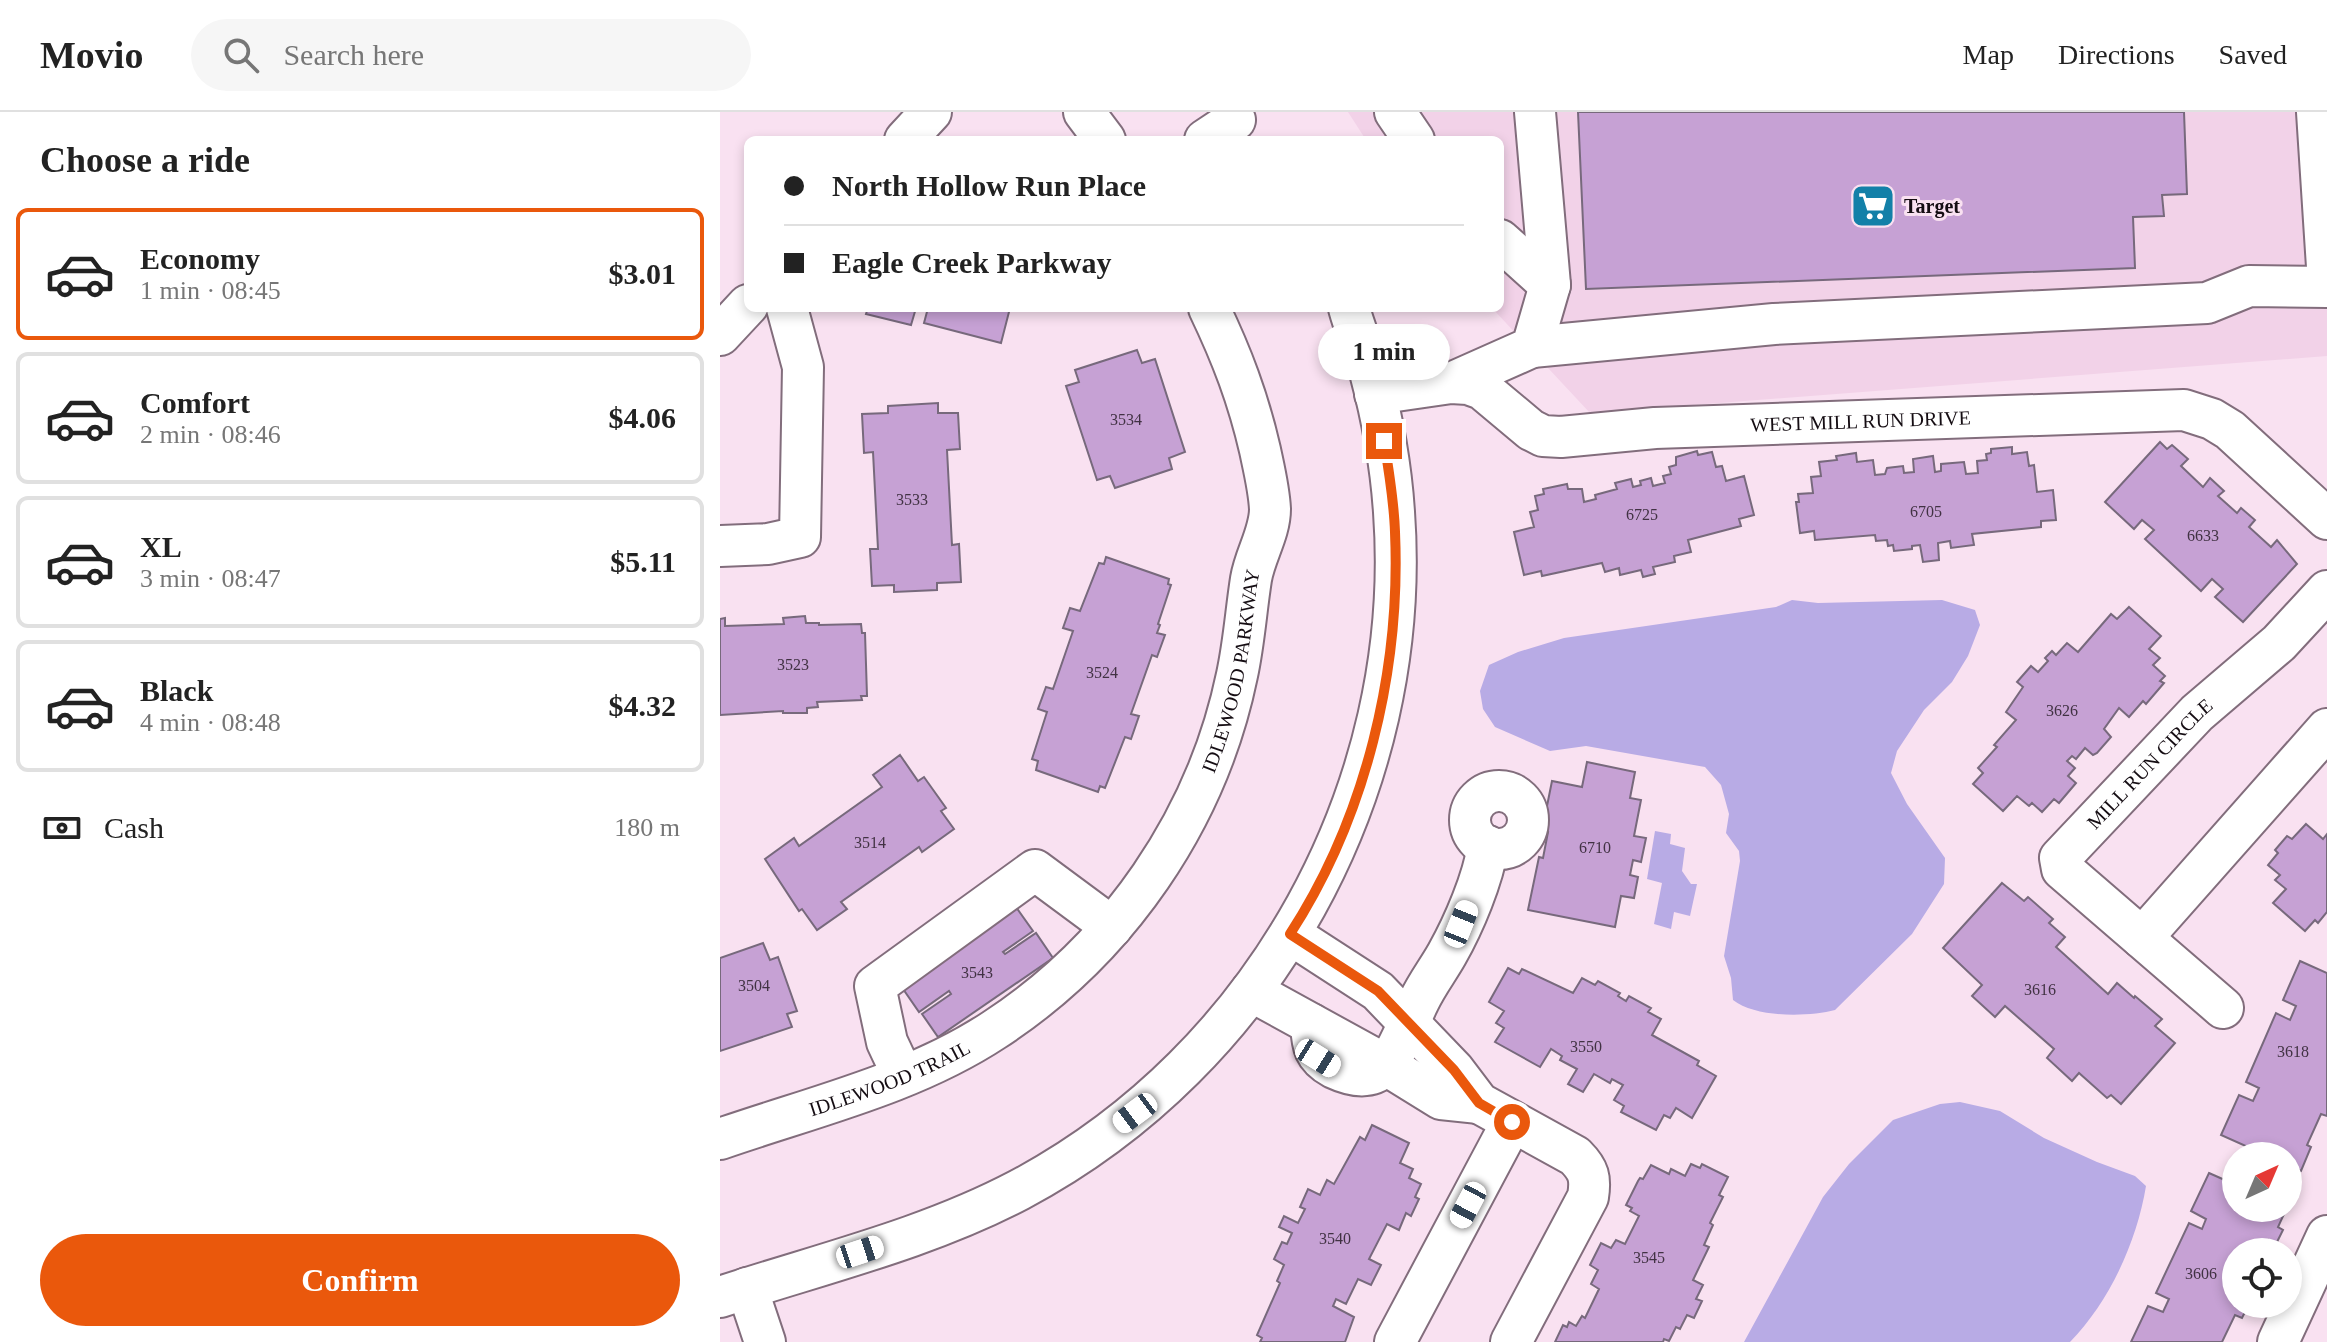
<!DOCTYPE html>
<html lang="en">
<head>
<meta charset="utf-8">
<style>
	body { margin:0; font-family:Georgia,serif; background:#f6f6f6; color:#222; height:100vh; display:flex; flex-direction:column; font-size:30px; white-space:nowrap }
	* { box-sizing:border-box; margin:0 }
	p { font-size:26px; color:#767676 }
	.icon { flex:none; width:44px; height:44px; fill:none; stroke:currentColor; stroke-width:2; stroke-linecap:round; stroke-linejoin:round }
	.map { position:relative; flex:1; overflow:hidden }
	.panel { display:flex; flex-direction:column; background:#fff; width:720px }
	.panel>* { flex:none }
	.guide { position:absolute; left:24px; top:24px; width:760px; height:176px; border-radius:12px; box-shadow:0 4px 12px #0003; display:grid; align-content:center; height:176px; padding:0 40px; background:#fff }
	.needle { width:52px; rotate:44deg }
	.fabs { position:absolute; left:1502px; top:1030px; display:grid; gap:16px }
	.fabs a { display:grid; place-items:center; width:80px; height:80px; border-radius:50%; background:#fff; box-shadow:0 4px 12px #0003; font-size:40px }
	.end { position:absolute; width:36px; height:36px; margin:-18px; border:10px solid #ea580c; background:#fff; box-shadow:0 0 0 4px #fff }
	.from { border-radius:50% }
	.bubble { position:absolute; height:56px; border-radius:28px; background:#fff; box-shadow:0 4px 12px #0003; font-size:26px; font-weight:600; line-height:56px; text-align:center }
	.car { position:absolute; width:24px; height:48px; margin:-24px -12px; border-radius:10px; box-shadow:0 0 6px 2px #0007; background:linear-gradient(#fff 24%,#345 0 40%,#fff 0 76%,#345 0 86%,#fff 0) }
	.guide b { display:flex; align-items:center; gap:28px; height:76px; font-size:30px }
	.guide b+b { border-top:2px solid #e0e0e0 }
	.guide i { width:20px; height:20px; background:#222 }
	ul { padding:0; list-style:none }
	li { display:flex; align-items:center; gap:24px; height:132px; margin:0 16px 12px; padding:0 24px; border:4px solid #e0e0e0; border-radius:12px }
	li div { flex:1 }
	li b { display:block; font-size:30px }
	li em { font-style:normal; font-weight:600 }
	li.on { border-color:#ea580c }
	li>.icon { width:72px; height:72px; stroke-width:1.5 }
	h2 { padding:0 40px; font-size:36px; line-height:96px }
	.pay { display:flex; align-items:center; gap:20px; height:88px; padding:0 40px; font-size:30px }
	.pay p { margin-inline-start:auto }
	.cta { display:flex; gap:16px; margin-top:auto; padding:16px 40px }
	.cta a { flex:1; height:92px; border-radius:48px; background:#ea580c; color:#fff; font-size:32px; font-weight:600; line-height:92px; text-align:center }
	header { display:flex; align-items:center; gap:48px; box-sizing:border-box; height:112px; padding:0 40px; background:#fff; border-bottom:2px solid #e0e0e0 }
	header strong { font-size:38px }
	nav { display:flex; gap:44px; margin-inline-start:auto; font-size:28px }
	.search { width:560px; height:72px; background:#f6f6f6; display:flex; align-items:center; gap:20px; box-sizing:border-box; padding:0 28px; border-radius:44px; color:#767676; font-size:30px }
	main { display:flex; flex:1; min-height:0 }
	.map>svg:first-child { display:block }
</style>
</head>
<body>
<header>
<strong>Movio</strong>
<div class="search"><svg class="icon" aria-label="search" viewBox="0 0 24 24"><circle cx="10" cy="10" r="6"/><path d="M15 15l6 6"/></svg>Search here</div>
<nav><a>Map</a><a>Directions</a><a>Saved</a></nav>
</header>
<main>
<section class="panel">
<h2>Choose a ride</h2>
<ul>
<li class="on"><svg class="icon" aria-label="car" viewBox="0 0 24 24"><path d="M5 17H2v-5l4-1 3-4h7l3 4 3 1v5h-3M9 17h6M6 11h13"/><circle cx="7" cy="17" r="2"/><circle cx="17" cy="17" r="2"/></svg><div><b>Economy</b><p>1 min · 08:45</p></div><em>$3.01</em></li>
<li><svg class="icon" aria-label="car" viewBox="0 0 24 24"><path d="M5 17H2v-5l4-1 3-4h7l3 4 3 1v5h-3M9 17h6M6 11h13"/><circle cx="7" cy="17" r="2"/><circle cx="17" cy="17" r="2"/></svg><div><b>Comfort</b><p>2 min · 08:46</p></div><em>$4.06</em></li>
<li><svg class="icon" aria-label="car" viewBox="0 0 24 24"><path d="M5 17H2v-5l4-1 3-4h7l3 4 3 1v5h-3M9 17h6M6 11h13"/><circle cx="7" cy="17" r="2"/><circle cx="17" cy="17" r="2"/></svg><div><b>XL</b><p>3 min · 08:47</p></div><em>$5.11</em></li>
<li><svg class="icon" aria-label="car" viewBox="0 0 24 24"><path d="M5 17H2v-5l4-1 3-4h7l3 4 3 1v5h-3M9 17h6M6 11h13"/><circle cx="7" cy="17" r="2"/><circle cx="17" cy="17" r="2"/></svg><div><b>Black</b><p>4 min · 08:48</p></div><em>$4.32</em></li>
</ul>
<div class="pay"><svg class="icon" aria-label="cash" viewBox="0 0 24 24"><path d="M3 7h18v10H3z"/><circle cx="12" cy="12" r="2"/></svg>Cash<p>180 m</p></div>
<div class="cta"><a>Confirm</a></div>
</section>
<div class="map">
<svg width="1607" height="1230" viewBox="0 0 1607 1230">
	<rect width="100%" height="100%" fill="#f9e1f1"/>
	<path fill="#f2d2e8" d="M628 0H1607V244L870 301 772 196H780V28H646Z"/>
	<g fill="#b8abe5">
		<path d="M1072 488 1098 491 1222 488 1255 498 1260 513 1248 544 1232 570 1204 598 1177 639 1171 661 1187 692 1225 746 1224 772 1192 822 1115 898C1088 905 1036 906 1013 888L1011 866 1004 844 1020 749 1019 739 1006 721 1009 702 1001 673 985 655 866 634 830 639 775 615 763 597 760 579 769 553 798 540 844 526 1056 495Z"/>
		<path d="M935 719 951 722 950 732 965 736 962 759 971 772H977L970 804 954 800 951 817 934 812 942 771 927 767Z"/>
		<path d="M1240 990 1280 999 1324 1026 1377 1050 1415 1064 1426 1074C1417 1129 1390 1189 1350 1230H1024L1103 1085 1129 1052 1173 1008 1220 992Z"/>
	</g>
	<g fill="#c6a1d4" stroke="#77697c" stroke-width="2">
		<path d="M858 0H1464L1467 82 1442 83 1444 104 1413 105 1415 156 866 177Z"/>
		<path d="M148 196H196L191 213 146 202Z"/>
		<path d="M208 196H290L281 231 204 211Z"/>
		<path d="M417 238 422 251 435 247 465 340 449 346 452 357 395 376 390 364 377 368 346 274 359 270 355 258Z"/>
		<path d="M218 291V301H238L240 337 227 338 232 433 239 432 241 470 217 471V478L174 480V473L152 474 150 437H158L153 340 144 341 142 302 168 301V294Z"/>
		<path d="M1440 330 1447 337 1452 333 1468 347 1461 354 1483 375 1490 366 1504 379 1498 384 1517 401 1521 396 1535 408 1529 415 1551 435 1557 428 1577 452 1523 510 1495 485 1503 477 1492 467 1481 479 1425 427 1434 418 1422 408 1414 417 1385 390Z"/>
		<path d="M1292 335V342L1307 340 1309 354 1314 353 1317 380 1333 378 1336 408 1321 409V415L1252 422 1254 433 1231 436 1230 429 1218 431 1219 448 1203 450 1200 433 1192 434V437L1174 439 1173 433 1168 434 1167 428 1156 429 1155 423 1095 428 1094 419 1080 421 1076 390H1079L1078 382 1093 381 1091 365 1101 364 1099 350 1117 348 1116 344 1136 341 1137 350 1153 348 1155 363 1165 362 1167 356 1183 354 1184 361 1194 360 1193 347 1213 344 1215 360 1221 359V352L1244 350 1246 362 1258 361 1257 349 1267 348 1266 342 1271 341V337Z"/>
		<path d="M977 339 978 343 992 340 996 355 1002 354 1006 369 1024 364 1034 403 1019 407 1021 414 968 428 971 440 954 444 955 450 933 455 935 462 923 465 921 458 900 463 899 456 885 460 882 451 822 464 821 459 804 463 794 420 814 415 810 400 818 398 815 384 824 382 823 377 847 372 848 377H862L864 390 876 387 875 383 897 377 895 371 911 367 913 375 921 373 920 369 931 366 933 374 945 371 943 364 951 362 949 355 956 353V345Z"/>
		<path d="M386 445 449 467 448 472 451 473 438 512 440 513 437 521 445 523 437 545 432 543 411 602 419 604 411 627 405 625 385 676 380 674 378 680 316 658 318 649 312 647 327 600 318 597 326 575 333 577 353 519 343 516 350 496 360 499 379 451 384 452Z"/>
		<path d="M1409 495 1441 524 1429 537 1440 546 1433 553 1445 564 1440 569 1444 571 1426 592 1423 589 1409 605 1399 596 1384 617 1391 625 1377 641 1373 643 1365 636 1356 647 1352 644 1347 649 1355 656 1348 664 1356 671 1339 691 1334 687 1322 700 1312 691 1309 694 1297 684 1283 699 1253 672 1263 661 1258 656 1277 635 1274 633 1296 608 1286 600 1303 575 1297 570 1311 554 1318 560 1328 549 1325 546 1332 539 1336 543 1347 531 1358 540 1391 502 1397 507Z"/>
		<path d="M85 504 86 511H99V513L141 512 142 521H145L147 584H141L142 588 97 590 98 595 87 596V601H63V599L0 603V507L5 506V514L64 512 63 506Z"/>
		<path d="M180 643 198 669 204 665 226 696 221 699 234 717 202 740 199 735 121 790 127 797 97 818 82 797 79 799 45 747 74 726 79 734 162 675 153 663Z"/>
		<path d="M867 650 915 660 910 686 921 688 914 724 926 726 921 750 913 748 910 763 918 765 914 786 901 784 895 815 808 798 819 745 823 746 828 720 822 719 832 669 862 675Z"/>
		<path d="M1586 712 1603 727 1607 722V800L1598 811 1595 808 1585 819 1553 791 1566 777 1555 768 1560 763 1548 753 1558 741 1555 738 1567 724 1572 727Z"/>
		<path d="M1282 771 1304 789 1308 785 1333 807 1329 811 1345 825 1336 835 1388 882 1397 871 1414 886 1415 884 1442 907 1435 914 1455 931 1401 992 1391 983 1387 986 1359 961 1352 969 1327 946 1334 937 1285 894 1275 905 1252 884 1262 873 1223 836Z"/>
		<path d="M296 795 313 819 283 840 285 842 316 821 333 846 218 925 202 902 231 882 229 879 199 900 181 874Z"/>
		<path d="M43 831 50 848 58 845 77 899 67 902 72 915 0 939V846Z"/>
		<path d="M1580 849 1607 861V1004L1601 1002 1587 1033 1591 1035 1581 1059 1568 1053V1044H1548L1501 1023 1519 983 1533 989 1539 976 1526 970 1556 901 1570 908 1576 894 1563 888Z"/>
		<path d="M788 856 799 862 802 857 853 881 862 866 875 873 878 869 900 881 898 884 906 889 909 884 931 896 928 900 941 907 932 923 979 949 977 953 996 964 972 1006 956 996 950 1006 944 1003 936 1018 901 1000 904 994 894 988 903 973 892 967 890 971 874 962 863 980 848 972 857 957 840 948 842 944 831 937 820 955 775 930 784 916 776 911 784 899 769 890Z"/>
		<path d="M652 1013 689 1031 680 1051 693 1057 689 1066 701 1072 695 1085 699 1087 691 1104 686 1101 679 1118 667 1112 649 1147 661 1153 651 1173 638 1167 626 1192 616 1187 613 1194 634 1205 625 1230H540L542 1226 537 1223 560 1171 557 1169 564 1153 554 1147 562 1130 567 1132 572 1121 559 1115 564 1104 578 1111 585 1097 580 1095 588 1077 600 1083 607 1068 614 1072 640 1025 645 1028Z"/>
		<path d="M971 1052 980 1056 982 1052 1008 1065 999 1083 1003 1085 990 1111 993 1113 984 1133 989 1135 973 1168 983 1173 976 1187 982 1189 974 1206 967 1203 960 1217 956 1215 949 1229 944 1227 943 1230H835L843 1213 847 1215 849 1210 856 1214 862 1204 865 1206 879 1177 871 1172 878 1158 870 1153 881 1131 891 1136 896 1128 905 1132 919 1104 910 1099 912 1096 906 1093 918 1069 920 1066 923 1067 931 1053 949 1062 951 1057 965 1064Z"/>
		<path d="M1489 1061 1516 1073V1096H1551L1564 1102 1558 1115 1563 1118 1556 1132 1549 1128 1543 1140H1516V1192H1529L1522 1206 1515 1203 1502 1230H1411L1428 1194 1443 1200 1449 1187 1436 1181 1469 1111 1482 1117 1486 1107 1471 1099Z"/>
	</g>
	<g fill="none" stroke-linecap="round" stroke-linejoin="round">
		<g stroke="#826d7c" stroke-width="44">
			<g id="minor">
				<path d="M364 0 385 28"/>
				<path d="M675 0 694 28"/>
				<path d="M1597 0 1607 155"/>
				<path d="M185 28 211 0"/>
				<path d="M485 28 515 8"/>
				<path d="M780 128 830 173"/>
				<path d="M0 223 28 193"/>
				<path d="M812 235 1054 212 1487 191 1529 174 1607 175"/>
				<path d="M731 271 812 235 830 173 815 0"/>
				<path id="s1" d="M655 282 731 271 748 272 762 277 811 318 823 324 841 325 935 316 1464 298 1492 307 1510 318 1607 407"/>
				<path d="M0 434 48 432 80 425 83 255 67 196"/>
				<circle cx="779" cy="708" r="29"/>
				<path d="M570 822 658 879 734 958 759 991 855 1044C869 1058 871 1066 868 1085L791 1230"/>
				<path d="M1422 826 1607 617"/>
				<path d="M531 879 666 953 721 987 759 991"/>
				<path id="s2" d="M1503 896 1342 757 1340 746 1477 601 1559 531 1607 479"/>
				<path d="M591 912C592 934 594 945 614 956 631 964 650 968 665 954 675 945 692 903 699 889 707 872 718 858 727 842 744 812 763 767 768 734"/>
				<path d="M183 964 167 930 155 874 315 758 392 815"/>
				<path id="s3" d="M0 1027C92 995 192 972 274 918 398 837 487 708 517 563 524 531 526 499 531 467 535 443 550 421 550 397 549 377 544 357 540 338 528 286 512 244 489 196"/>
				<path d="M27 1176 45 1230"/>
				<path d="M0 1185C100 1152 206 1127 299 1078 544 948 694 677 674 400 671 354 662 305 650 260 644 238 635 218 629 196"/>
				<path d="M675 1230 792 1010"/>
				<path d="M1558 1230 1607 1124"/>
			</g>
		</g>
		<use href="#minor" stroke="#fff" stroke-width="40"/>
	</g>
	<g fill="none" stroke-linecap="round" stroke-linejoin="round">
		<path stroke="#ea580c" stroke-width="10" d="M664 329C669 359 674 389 675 420 681 558 646 705 570 822L658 879 734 958 759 991 792 1010"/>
	</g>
	<defs>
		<g id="supermarket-square" transform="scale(2.3)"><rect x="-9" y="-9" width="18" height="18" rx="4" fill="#1380a8" stroke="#f9e1f1"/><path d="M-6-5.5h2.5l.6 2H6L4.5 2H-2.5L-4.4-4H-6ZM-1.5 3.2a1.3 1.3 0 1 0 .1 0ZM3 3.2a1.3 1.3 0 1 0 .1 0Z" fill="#fff"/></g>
	</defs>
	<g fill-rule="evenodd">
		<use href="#supermarket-square" x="1153" y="94"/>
	</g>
	<g text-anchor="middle" stroke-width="6" stroke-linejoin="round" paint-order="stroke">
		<g font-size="16" fill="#413243">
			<text x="406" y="313">3534</text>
			<text x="192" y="393">3533</text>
			<text x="1206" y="405">6705</text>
			<text x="922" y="408">6725</text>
			<text x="1483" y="429">6633</text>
			<text x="73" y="558">3523</text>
			<text x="382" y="566">3524</text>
			<text x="1342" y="604">3626</text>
			<text x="150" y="736">3514</text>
			<text x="875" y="741">6710</text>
			<text x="257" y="866">3543</text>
			<text x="34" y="879">3504</text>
			<text x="1320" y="883">3616</text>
			<text x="866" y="940">3550</text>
			<text x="1573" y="945">3618</text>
			<text x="615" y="1132">3540</text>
			<text x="929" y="1151">3545</text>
			<text x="1481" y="1167">3606</text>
		</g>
		<g font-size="20" font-weight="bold" fill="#150d13" stroke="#f9e1f1" text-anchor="start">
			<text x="1184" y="101">Target</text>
		</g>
		<g font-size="20" fill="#150d13" stroke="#f9e1f1">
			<text dy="7" stroke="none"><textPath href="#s1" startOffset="504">WEST MILL RUN DRIVE</textPath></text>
			<text dy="7" stroke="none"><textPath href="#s3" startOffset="740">IDLEWOOD PARKWAY</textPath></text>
			<text dy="7" stroke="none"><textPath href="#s2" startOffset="354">MILL RUN CIRCLE</textPath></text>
			<text dy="7" stroke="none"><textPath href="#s3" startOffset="180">IDLEWOOD TRAIL</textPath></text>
		</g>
	</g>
</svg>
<div class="fabs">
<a><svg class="needle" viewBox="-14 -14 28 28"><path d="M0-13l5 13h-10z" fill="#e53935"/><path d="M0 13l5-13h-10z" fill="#767676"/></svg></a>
<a><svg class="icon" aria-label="locate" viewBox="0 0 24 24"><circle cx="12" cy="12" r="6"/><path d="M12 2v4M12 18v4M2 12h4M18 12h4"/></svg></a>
</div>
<i class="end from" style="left:792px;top:1010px"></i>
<i class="end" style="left:664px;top:329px"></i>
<div class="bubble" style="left:598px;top:212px;width:132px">1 min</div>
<i class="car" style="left:741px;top:812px;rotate:22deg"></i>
<i class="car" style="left:598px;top:946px;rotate:122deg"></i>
<i class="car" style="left:415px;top:1001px;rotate:233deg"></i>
<i class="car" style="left:748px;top:1093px;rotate:208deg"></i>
<i class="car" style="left:140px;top:1140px;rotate:72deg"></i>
<div class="guide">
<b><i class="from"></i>North Hollow Run Place</b>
<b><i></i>Eagle Creek Parkway</b>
</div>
</div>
</main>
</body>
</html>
